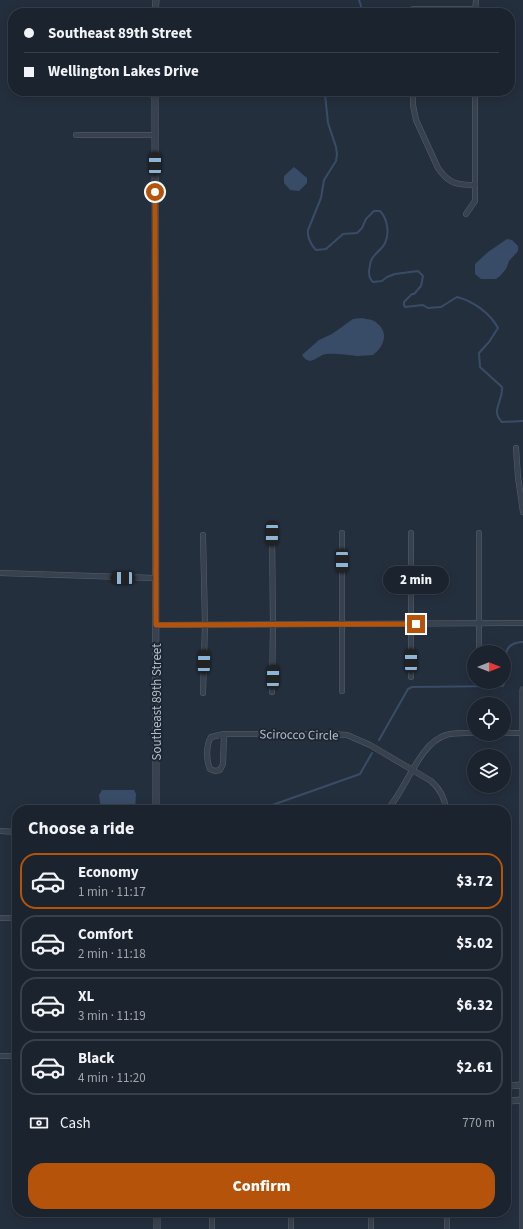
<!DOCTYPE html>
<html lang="en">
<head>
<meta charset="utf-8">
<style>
	body { margin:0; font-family:"Source Sans 3",sans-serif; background:#282f3a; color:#f1f3f6; height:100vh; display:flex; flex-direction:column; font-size:15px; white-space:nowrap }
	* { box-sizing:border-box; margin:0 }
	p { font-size:13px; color:#a0a4aa }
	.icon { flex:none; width:22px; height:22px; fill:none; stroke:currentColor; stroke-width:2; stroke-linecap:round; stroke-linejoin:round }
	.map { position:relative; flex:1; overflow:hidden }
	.panel { position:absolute; left:12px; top:805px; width:499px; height:412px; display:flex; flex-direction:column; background:#1b232e; border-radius:16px; box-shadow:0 2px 10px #0003,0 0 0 1px #39404a }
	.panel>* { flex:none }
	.guide { position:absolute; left:8px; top:8px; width:507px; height:88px; border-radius:16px; box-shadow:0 2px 10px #0003,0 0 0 1px #39404a; display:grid; align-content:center; height:88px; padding:0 16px; background:#1b232e }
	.needle { width:26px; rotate:90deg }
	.tools { position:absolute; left:467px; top:645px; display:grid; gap:8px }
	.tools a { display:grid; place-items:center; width:44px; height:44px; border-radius:50%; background:#1b232e; box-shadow:0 2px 10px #0003,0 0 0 1px #39404a; font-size:20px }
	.end { position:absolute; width:18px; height:18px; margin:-9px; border:5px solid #b45309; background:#fff; box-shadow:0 0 0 2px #fff }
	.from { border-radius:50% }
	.bubble { position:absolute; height:28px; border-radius:14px; background:#1b232e; box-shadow:0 2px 10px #0003,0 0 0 1px #39404a; font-size:13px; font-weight:800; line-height:28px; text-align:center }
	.car { position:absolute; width:12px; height:24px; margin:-12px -6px; border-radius:5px; box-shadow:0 0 3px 1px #0007; background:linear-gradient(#222 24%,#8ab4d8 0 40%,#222 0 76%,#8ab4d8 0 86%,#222 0) }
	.guide b { display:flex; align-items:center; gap:14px; height:38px; font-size:15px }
	.guide b+b { border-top:1px solid #39404a }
	.guide i { width:10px; height:10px; background:#f1f3f6 }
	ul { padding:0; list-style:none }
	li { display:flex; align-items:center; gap:12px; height:56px; margin:0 8px 6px; padding:0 8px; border:2px solid #39404a; border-radius:16px }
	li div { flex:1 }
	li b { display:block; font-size:15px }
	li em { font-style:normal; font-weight:800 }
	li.active { border-color:#b45309 }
	li>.icon { width:36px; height:36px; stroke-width:1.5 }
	h2 { padding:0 16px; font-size:18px; line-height:48px }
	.pay { display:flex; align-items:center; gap:10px; height:44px; padding:0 16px; font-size:15px }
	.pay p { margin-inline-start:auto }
	.button { display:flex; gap:8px; margin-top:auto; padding:8px 16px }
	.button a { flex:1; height:46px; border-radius:16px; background:#b45309; color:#fff; font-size:16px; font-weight:800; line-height:46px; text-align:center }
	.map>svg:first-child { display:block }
</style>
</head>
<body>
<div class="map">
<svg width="523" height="1229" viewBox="0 0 523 1229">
	<rect width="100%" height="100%" fill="#242f3e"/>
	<g fill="#394c67">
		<path d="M294 167 307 178V183L299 191 290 190 284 183V176Z"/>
		<path d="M507 239 512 240 518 246V251L509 261 506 269 500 276 496 279H481L475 274V264L488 252Z"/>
		<path d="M361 318C365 319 370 319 374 321 389 330 386 345 373 355 368 355 363 356 357 356 347 355 337 353 326 354 317 355 311 368 302 355L319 340 332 334 353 319Z"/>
		<path d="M102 790H134L136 794 135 810H101L99 795Z"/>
	</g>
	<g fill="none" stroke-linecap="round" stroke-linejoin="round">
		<g stroke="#394c67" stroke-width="2">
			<path d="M359 0 361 6V13"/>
			<path d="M328 91 325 94 328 123 336 147 337 154 336 161 324 180 321 198 308 230C307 237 311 245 316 250L326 249 343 234 357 233 362 228 366 219 374 211H380C387 218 390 233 385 243 382 250 373 254 371 261 370 263 370 267 369 270 369 275 369 278 373 282L382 281 387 277 395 274 418 271 423 276 421 286 414 294H412L404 302V305L405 307 423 305 428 308 441 307 457 297C473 301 490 313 498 328L489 342 479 353 480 367 502 387C503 403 490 410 502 422L523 421"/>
			<path d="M379 740 408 689 412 687 503 686C512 671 494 643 523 642"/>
			<path d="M163 807 171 810 261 809 360 774 372 753"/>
			<path d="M136 808 145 807"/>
		</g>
		<g stroke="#565f6c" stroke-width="6">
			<g id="minor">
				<path d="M413 13V9H475"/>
				<path d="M475 13 476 0"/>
				<path d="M413 91V105L416 120 438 168C449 184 457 185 475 185"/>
				<path d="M76 135H155"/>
				<path d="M466 214 475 201V91"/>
				<path d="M516 448 518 477 523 512"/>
				<path d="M272 534 273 624 272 692"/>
				<path d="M0 573 155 578"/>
				<path d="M156 625 523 623"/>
				<path d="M479 652V533"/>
				<path d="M411 677V533"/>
				<path d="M342 691V533"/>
				<path d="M203 693 205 625 203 535"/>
				<path d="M504 733H523"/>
				<path d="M224 734 223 764 220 770 215 771 210 769C206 760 206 745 211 737L224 734H330L347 735 370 745 431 781C440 789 445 798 446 810"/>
				<path d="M387 810C406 790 419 743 446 735 455 732 465 733 474 733"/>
				<path d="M0 831 17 832"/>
				<path d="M0 918H17"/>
				<path d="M0 1056H17"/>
				<path d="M371 1212V1229"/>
				<path d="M212 1229V1212"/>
				<path d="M291 1229V1212"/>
				<path d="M447 1229V1212"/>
			</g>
		</g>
		<g stroke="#565f6c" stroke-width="7">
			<g id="tertiary">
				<path d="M155 13 156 0"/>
				<path d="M155 91 156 810"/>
				<path d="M506 1086 523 1085"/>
				<path d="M506 1101 523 1100"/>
				<path d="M157 1212V1229"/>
				<path d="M523 1229V690"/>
			</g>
		</g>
		<use href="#minor" stroke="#38414e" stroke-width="5"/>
		<use href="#tertiary" stroke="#38414e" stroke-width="6"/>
	</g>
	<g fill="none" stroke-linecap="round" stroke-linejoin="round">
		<path stroke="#b45309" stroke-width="5" d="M155 192 156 625 416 624"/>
	</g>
	<g text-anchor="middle" stroke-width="4" stroke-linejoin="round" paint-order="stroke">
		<g font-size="13" fill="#b4bcc9" stroke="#1d2633">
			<text transform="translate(156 702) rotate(-90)" y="5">Southeast 89th Street</text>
			<text transform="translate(299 734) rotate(1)" y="5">Scirocco Circle</text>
		</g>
	</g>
</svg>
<div class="tools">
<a><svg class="needle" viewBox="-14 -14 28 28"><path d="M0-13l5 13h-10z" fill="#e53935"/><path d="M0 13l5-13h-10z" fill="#a0a4aa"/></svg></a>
<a><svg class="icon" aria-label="locate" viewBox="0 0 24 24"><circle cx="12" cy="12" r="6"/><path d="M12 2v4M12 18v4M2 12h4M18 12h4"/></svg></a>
<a><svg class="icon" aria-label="layers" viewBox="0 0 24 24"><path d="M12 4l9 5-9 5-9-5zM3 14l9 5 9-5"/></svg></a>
</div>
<i class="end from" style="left:155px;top:192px"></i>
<i class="end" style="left:416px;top:624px"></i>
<div class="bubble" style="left:383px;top:566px;width:66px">2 min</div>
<i class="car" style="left:155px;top:164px;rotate:0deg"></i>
<i class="car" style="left:272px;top:534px;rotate:181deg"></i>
<i class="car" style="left:342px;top:561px;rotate:180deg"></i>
<i class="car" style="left:123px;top:578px;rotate:271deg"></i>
<i class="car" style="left:411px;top:661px;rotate:0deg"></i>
<i class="car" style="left:204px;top:662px;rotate:1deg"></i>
<i class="car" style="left:273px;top:677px;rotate:1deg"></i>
<div class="guide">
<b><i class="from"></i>Southeast 89th Street</b>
<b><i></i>Wellington Lakes Drive</b>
</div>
<section class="panel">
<h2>Choose a ride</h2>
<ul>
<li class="active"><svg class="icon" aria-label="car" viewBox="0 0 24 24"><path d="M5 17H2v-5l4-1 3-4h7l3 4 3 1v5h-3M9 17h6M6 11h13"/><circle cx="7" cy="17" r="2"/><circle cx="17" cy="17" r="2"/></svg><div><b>Economy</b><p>1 min · 11:17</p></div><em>$3.72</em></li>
<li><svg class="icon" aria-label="car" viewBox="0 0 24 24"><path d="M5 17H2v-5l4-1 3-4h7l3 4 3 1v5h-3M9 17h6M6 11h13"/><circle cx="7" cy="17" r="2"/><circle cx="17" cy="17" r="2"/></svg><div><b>Comfort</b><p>2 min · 11:18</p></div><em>$5.02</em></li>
<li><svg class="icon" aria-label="car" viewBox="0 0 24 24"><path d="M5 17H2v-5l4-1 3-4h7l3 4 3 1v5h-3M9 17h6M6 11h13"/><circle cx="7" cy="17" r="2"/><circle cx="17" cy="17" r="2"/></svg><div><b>XL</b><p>3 min · 11:19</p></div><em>$6.32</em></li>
<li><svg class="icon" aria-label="car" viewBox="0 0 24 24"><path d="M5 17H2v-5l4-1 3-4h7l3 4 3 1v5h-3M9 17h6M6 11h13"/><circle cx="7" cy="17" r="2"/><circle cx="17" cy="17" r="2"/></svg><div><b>Black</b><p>4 min · 11:20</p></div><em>$2.61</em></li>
</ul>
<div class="pay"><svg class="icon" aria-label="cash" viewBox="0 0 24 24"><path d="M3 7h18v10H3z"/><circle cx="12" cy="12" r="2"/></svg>Cash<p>770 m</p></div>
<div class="button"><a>Confirm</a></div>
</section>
</div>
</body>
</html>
